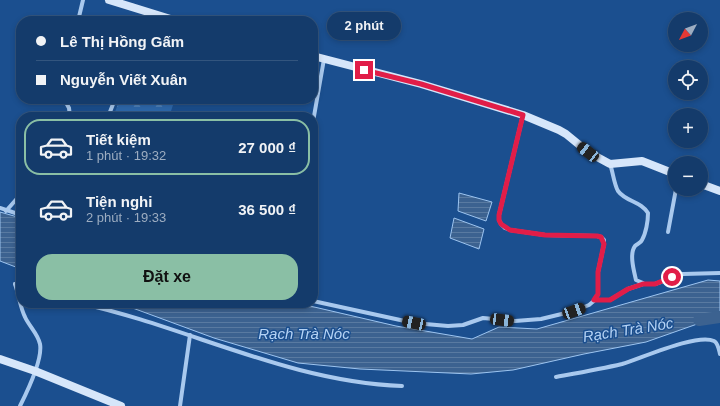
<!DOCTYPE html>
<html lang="vi">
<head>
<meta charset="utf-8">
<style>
	body { margin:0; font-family:Helvetica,sans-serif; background:#214673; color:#f1f3f6; height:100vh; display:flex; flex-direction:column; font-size:15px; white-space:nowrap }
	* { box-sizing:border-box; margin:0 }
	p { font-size:13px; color:#9dadc1 }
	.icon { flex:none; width:22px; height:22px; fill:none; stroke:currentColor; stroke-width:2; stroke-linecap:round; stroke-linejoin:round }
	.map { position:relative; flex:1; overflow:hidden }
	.panel { position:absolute; left:16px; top:112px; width:302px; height:196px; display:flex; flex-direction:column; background:#143b6b; border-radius:16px; box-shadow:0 2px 6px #0003,0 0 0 1px #33557e }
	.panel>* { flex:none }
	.guide { position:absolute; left:16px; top:16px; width:302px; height:88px; border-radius:16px; box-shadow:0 2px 6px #0003,0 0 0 1px #33557e; display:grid; align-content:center; height:88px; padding:0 20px; background:#143b6b }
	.needle { width:26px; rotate:229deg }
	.fabs { position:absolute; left:668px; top:12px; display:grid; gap:8px }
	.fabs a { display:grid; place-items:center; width:40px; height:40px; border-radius:50%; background:#143b6b; box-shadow:0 2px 6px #0003,0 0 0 1px #33557e; font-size:20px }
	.end { position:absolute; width:18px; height:18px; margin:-9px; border:5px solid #e11d48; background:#fff; box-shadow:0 0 0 2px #fff }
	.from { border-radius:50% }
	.bubble { position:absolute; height:28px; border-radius:14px; background:#143b6b; box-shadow:0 2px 6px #0003,0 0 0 1px #33557e; font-size:13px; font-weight:700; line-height:28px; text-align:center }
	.car { position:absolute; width:12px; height:24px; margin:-12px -6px; border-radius:5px; box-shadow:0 0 3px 1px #0007; background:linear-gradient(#222 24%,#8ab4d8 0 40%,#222 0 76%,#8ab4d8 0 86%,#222 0) }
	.guide b { display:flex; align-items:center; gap:14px; height:38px; font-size:15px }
	.guide b+b { border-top:1px solid #33557e }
	.guide i { width:10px; height:10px; background:#f1f3f6 }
	ul { padding:7px 0 0; list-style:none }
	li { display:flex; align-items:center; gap:12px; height:56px; margin:0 8px 6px; padding:0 12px; border:2px solid transparent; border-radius:16px }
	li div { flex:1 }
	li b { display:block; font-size:15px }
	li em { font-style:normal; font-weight:700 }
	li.selected { border-color:#8abfa5 }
	li>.icon { width:36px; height:36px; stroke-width:1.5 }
	.button { display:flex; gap:8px; margin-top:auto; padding:8px 20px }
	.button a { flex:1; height:46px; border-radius:16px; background:#8abfa5; color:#111; font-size:16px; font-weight:700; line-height:46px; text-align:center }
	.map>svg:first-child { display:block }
</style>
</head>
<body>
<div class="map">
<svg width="720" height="406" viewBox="0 0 720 406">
	<defs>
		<pattern id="forest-firs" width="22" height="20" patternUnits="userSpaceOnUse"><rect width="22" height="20" fill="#2e69ad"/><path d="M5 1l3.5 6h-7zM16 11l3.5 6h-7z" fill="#4d80b9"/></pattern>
		<pattern id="water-rules" width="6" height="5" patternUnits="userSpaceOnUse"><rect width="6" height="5" fill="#3c6290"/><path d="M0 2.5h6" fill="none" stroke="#597aa1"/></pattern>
	</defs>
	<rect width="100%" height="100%" fill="#1b4f8f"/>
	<path fill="url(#forest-firs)" d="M120 99H175L169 117H113Z"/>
	<g fill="url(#water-rules)" stroke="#9cc4f0">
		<path d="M459 193 492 202 486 221 458 211Z"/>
		<path d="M0 212 21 218V269L0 261Z"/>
		<path d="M454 218 484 229 479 249 450 238Z"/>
		<path d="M708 280 720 281V316L646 342 584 354 513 370 471 374 360 369 298 363 214 338 119 303H297L396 326 472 339 499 327 537 329Z"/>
	</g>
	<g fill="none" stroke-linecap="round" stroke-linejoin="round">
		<path stroke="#3c6290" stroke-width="12" d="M699 320 720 317"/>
		<g stroke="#a9c9ee" stroke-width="4">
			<path d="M78 21 83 0"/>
			<path d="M144 21 148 12"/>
			<path d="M64 99 69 108 70 117"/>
			<path d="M523 115 499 215V220L501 224 505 228 510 230 545 235 597 236 601 237 604 240V244L598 272V294L595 300"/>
			<path d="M108 117 115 99"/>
			<path d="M313 122 324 59"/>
			<path d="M610 164C613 172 614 184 618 191 626 202 641 201 648 213 648 221 646 233 642 240 641 243 637 244 635 246 629 254 634 271 636 280L643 283"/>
			<path d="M0 208 21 215"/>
			<path d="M6 211 21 194"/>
			<path d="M668 232 676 189"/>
			<path d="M15 284C19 295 20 307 25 317 29 326 38 334 40 344 43 360 27 392 20 406"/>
			<path d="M15 284 21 287"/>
			<path d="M313 301 414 323 448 326 463 325 483 318 515 321 541 319 574 311 589 305 595 300H610L628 289 643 284H655L683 274 720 273"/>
			<path d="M79 303C188 327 289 382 402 386"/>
			<path d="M556 377C578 373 601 369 622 364 642 358 697 333 714 341 718 343 719 350 720 354"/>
			<path d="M180 406 190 335"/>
		</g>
		<g stroke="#d6e6fa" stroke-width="8">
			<path d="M109 0 177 21"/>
			<path d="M313 56 421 84 523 115 559 130 566 134 588 152 610 164 642 161 675 174"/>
			<path d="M701 184 720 191"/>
			<path d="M0 359 35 371 121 406"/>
		</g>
	</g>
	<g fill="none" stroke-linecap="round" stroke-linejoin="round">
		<path stroke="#e11d48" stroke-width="5" d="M364 70 421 84 523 115 499 215V220L501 224 510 230 545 235 597 236 601 237 604 244 598 272V294L594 300H610L628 289 643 284H655L672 277"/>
	</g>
	<g text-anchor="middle" stroke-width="3" stroke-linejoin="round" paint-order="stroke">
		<g font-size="15" font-style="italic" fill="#b5d3f5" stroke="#1b4f8f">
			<text transform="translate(628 330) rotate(-9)" y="5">Rạch Trà Nóc</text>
			<text x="304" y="339">Rạch Trà Nóc</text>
		</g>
	</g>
</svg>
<div class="fabs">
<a><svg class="needle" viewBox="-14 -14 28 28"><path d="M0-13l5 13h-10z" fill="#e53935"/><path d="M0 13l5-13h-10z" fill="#9dadc1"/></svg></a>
<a><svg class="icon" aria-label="locate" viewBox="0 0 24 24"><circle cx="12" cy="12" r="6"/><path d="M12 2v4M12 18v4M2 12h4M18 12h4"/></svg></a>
<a>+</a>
<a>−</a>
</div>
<i class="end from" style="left:672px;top:277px"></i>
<i class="end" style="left:364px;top:70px"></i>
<div class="bubble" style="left:327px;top:12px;width:74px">2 phút</div>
<i class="car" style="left:588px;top:152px;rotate:308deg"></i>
<i class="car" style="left:574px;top:311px;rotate:70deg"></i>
<i class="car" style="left:502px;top:320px;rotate:97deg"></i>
<i class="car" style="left:414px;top:323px;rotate:282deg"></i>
<div class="guide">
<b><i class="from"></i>Lê Thị Hồng Gấm</b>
<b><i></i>Nguyễn Viết Xuân</b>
</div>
<section class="panel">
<ul>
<li class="selected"><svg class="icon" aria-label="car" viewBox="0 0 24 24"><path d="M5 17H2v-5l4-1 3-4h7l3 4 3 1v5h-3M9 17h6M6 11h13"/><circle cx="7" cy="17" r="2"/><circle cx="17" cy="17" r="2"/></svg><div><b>Tiết kiệm</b><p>1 phút · 19:32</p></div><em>27 000 ₫</em></li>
<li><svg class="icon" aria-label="car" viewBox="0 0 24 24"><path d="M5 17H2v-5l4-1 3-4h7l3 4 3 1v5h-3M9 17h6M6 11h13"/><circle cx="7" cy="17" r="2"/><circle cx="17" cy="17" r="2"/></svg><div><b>Tiện nghi</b><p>2 phút · 19:33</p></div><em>36 500 ₫</em></li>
</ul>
<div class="button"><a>Đặt xe</a></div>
</section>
</div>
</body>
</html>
